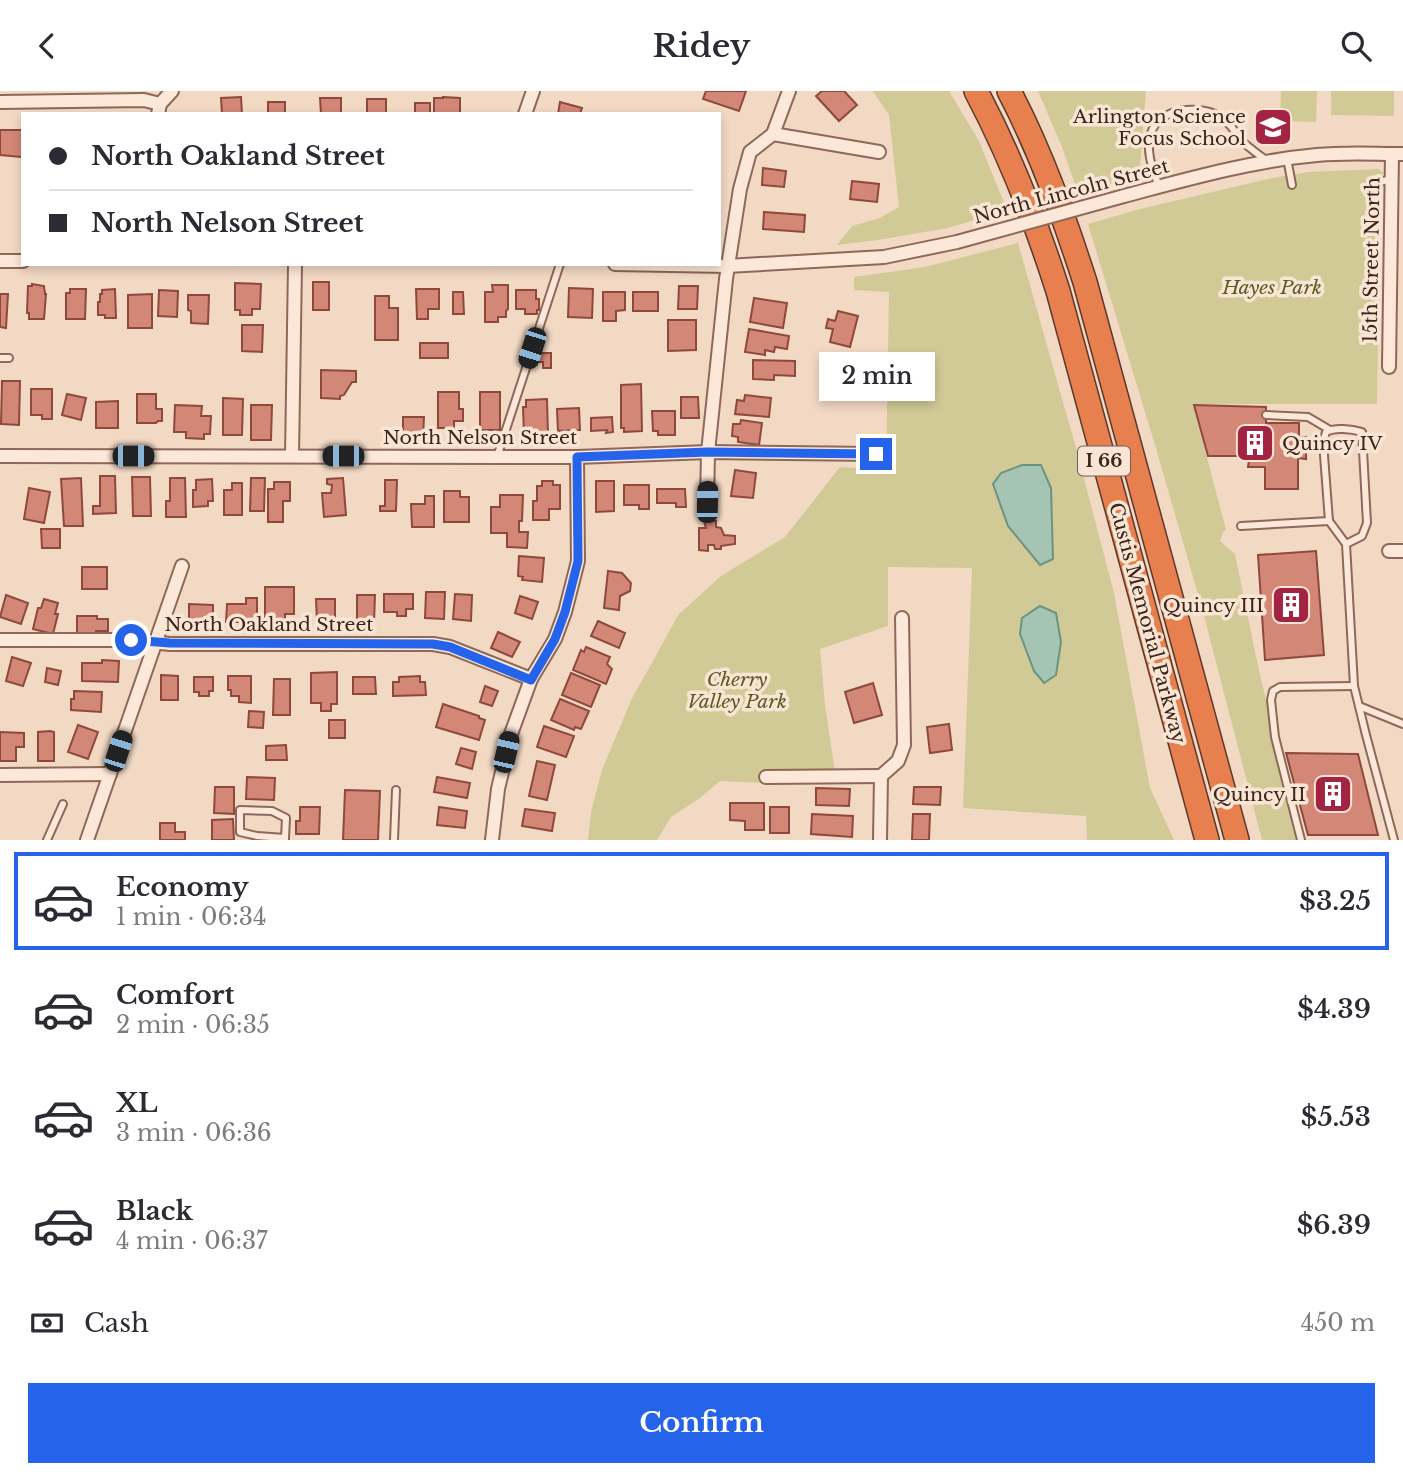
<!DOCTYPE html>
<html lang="en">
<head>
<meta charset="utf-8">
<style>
	body { margin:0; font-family:"Libre Baskerville",serif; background:#f2f2f3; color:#2b2b33; height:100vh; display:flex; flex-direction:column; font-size:26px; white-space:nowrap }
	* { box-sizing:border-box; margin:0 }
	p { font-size:23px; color:#7c7c81 }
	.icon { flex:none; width:38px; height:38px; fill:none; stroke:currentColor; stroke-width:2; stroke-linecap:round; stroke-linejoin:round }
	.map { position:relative; height:749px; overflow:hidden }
	.sheet { display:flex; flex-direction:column; background:#fff; flex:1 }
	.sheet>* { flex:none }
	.guide { position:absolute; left:21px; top:21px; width:700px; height:154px; border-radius:0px; box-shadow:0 4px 10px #0003; display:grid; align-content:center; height:154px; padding:0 28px; background:#fff }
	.end { position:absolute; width:32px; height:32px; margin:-16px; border:9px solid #2563eb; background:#fff; box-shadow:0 0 0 4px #fff }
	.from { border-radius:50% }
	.bubble { position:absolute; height:49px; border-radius:0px; background:#fff; box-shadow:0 4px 10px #0003; font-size:23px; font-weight:600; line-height:49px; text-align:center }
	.car { position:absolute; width:21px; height:42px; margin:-21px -10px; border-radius:9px; box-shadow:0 0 5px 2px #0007; background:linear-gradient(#222 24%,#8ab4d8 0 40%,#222 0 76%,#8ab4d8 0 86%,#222 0) }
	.guide b { display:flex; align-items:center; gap:24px; height:66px; font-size:26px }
	.guide b+b { border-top:2px solid #e1e1e2 }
	.guide i { width:18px; height:18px; background:#2b2b33 }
	ul { padding:12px 0 0; list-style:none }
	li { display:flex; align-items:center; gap:21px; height:98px; margin:0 14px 10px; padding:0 14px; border:4px solid transparent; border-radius:0px }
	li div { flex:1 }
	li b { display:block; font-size:26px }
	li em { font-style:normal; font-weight:600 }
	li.active { border-color:#2563eb }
	li>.icon { width:63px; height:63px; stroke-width:1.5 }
	.pay { display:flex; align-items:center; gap:18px; height:77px; padding:0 28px; font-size:26px }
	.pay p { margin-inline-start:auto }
	.primary-button { display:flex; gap:14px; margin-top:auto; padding:14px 28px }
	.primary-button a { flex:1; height:80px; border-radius:0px; background:#2563eb; color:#fff; font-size:28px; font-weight:600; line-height:80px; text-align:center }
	header { display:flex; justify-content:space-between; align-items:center; height:91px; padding:0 28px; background:#fff; font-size:32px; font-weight:600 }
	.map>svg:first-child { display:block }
</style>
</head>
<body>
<header><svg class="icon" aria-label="back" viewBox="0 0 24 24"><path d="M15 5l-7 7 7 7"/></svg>Ridey<svg class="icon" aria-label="search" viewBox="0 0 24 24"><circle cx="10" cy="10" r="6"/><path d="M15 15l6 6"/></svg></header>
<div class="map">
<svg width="1403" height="749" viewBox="0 0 1403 749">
	<rect width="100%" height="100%" fill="#f2d9c4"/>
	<g fill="#d1ca96">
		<path d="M873 0H949L979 50 1007 119 948 137 878 149 837 154 852 135 880 127 899 116 889 24Z"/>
		<path d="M1038 0H1146L1139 88 1077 99 1062 56Z"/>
		<path d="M1281 0H1317L1316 31 1280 30Z"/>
		<path d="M1331 0H1394V25L1331 24Z"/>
		<path d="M1379 78 1383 82 1380 119 1377 313H1193L1226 439 1223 441 1220 450 1235 463 1258 575 1299 749H1262L1202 517 1155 354 1088 133 1140 118 1272 87 1309 81Z"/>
		<path d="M1018 152 1076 357 1114 502 1150 697 1174 749H1087L1086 725 963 717 972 477 888 476V535L820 558 825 614 835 681 764 683 762 692 720 690 700 707 671 726 657 749H588L591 721 602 679 632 607 653 570 678 524 721 485 785 446 840 376 886 379 889 201 854 199V186L925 176Z"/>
	</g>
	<g fill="#a6c4b4" stroke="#6b9480" stroke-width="2">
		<path d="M1022 374H1041L1051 397 1053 468 1040 474 1008 435 993 393 1001 382Z"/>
		<path d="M1040 515 1056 522 1061 551 1056 584 1044 592 1034 580 1020 543 1022 527Z"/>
	</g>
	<g fill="#d38776" stroke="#8f493c" stroke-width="2">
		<path d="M706 0H746L739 20 703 8Z"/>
		<path d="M822 0H844L857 14 839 30 816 5Z"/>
		<path d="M241 6 242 23H222L221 7Z"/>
		<path d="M443 6 460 7V23H434V7H443Z"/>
		<path d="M320 7H341V23H321Z"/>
		<rect x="367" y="8" width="19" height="15"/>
		<rect x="268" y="11" width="17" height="12"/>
		<path d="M560 11 582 17 580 23H558Z"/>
		<rect x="415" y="12" width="15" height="11"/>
		<path d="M0 39H23V65L21 66 0 64Z"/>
		<path d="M763 77 786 80 784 96 762 94Z"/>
		<path d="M852 90 879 93 877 111 850 108Z"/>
		<path d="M764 121 805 124 804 141 763 138Z"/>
		<rect x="313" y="191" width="16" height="28"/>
		<path d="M235 192 261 193 260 218H252V224H240V219H235Z"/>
		<path d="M32 193 44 195 45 203H46L44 228H29V222H27L28 195H32Z"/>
		<path d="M492 194H508V218L506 220V226H498V231H485V201H493Z"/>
		<path d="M679 195H698L697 218H678Z"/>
		<path d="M569 197 593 198 592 227 568 226Z"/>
		<path d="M70 198H86L85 228H66V202H70Z"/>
		<path d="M115 198 116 227H105V224H98V211H100V203H102V199Z"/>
		<path d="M416 198H439V218H428V228H417Z"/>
		<path d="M159 199 178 200 177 226 158 225Z"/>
		<path d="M516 199H536V208H539V219H537V223H525V218H516Z"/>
		<path d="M453 201H463L464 223H453Z"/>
		<path d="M603 201H625V219L616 220V230H603Z"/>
		<rect x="633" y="201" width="25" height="19"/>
		<path d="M0 203H8L6 237 0 236Z"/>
		<path d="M152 203V237H128V204Z"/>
		<path d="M188 204H209L208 233 191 232V220L188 219Z"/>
		<path d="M375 205H389V217H398V249H375Z"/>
		<path d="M754 207 787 212 783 237 750 231Z"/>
		<path d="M838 220 858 225 850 256 830 251 833 238 826 237 828 228 835 230Z"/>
		<path d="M668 229H696V259L668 260Z"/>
		<path d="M242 234H263L262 261 242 260Z"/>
		<path d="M749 238 789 245 787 258 775 256 774 261 765 259V264L745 261Z"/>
		<rect x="420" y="252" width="28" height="15"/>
		<path d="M537 262H551V277H543V271H537Z"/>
		<path d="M753 269 795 270V285L774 284V289L753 288Z"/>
		<path d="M321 279 356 280V291H352L344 304 340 305V308L321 307Z"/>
		<path d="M2 290H20L19 334 1 333Z"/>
		<path d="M641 293 642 340 624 341V337H621V294Z"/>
		<path d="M31 298H52V328H42V324H31Z"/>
		<path d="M438 301H459V318H463V330H454V337H438Z"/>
		<rect x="480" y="301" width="20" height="38"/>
		<path d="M67 303 86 307 81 329 62 324Z"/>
		<path d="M137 303H156V318H162V330H158L156 332H137Z"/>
		<path d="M745 304 771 307 769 326 735 323 737 309 744 310Z"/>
		<path d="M681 306H698L699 327H681Z"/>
		<path d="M223 307 243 308 242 344H223Z"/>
		<path d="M547 308 548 343H524L523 316H526V309Z"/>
		<path d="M118 310V337H96V311Z"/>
		<path d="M175 314 202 315 201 325H211L210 343H204V348L186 347V341H174Z"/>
		<path d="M251 314H272L271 349H251Z"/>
		<path d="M1194 314 1266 316V332H1299V347L1306 346V368L1298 367V398H1265V376H1248L1249 369H1253L1252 365H1208Z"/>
		<path d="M579 317 580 339 558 340 557 318Z"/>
		<path d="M652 320H675V344H658V340H653Z"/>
		<path d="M403 326H424L423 345H403Z"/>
		<path d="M612 326 613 341 606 342 607 339 591 340V327Z"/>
		<path d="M741 329 762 332 759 354 738 351V346L732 345 733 333H740Z"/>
		<path d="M735 379 756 382 753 407 731 405Z"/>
		<path d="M100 385H115L116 422 93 423V415H100Z"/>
		<path d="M132 386H150L151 425H133Z"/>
		<path d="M81 387 83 435H64L61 388Z"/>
		<path d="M170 387H185L186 426H166V410H170Z"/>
		<path d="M251 387H265L264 420H250Z"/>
		<path d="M343 387 346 424 324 426 322 402H331L332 394 327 393V388Z"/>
		<path d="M212 388 213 410H208V415L193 416V399H196V389Z"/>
		<path d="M385 389H397L396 420H380V415H385Z"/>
		<path d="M542 390H553V394H560V418H549V429H533V410H537V395H542Z"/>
		<path d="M596 390H614V420L596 421Z"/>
		<path d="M274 391H290V410H283V431H268V398H274Z"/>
		<path d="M232 392H242V424H224V399H232Z"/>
		<path d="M624 394H649V418H639V414H624Z"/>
		<path d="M29 397 50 401 44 432 24 428Z"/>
		<path d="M657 398H685L686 416H676V412H657Z"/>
		<path d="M444 400H460V406H469V431H444Z"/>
		<path d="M500 404H523L522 430H519V441H528L527 457 507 456V442H491V416H500Z"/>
		<path d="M425 405H434V436H412L411 413H425Z"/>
		<path d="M704 430H716V436L721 437 724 444 735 445V453L721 455V458H715L714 454H708V460L699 459V437H706Z"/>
		<path d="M41 438H60V457H42Z"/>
		<path d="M1316 460 1324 564 1265 569 1258 464Z"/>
		<path d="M519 465 544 467 542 491 522 489 523 486 518 485Z"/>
		<rect x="82" y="476" width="25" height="22"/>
		<path d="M608 480 622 482 631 492 630 500 620 505 619 519 604 517Z"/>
		<path d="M265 496H294V523H285V534H265Z"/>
		<path d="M426 501H445L444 528 425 527Z"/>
		<path d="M384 503H413V518H406V525H397V521H384Z"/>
		<path d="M455 503 472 504 471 530 453 528Z"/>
		<path d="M6 504 28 512 21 533 0 526Z"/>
		<path d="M357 504H375L374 532 357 531Z"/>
		<path d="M520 505 538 511 532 528 515 522Z"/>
		<path d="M246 507H257V531H226L227 513H246Z"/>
		<path d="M44 508 58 512 55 523H58L53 543 33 538 38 517H41Z"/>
		<path d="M316 508H335V535H324V531H317Z"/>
		<path d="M189 513 213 514V531H189Z"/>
		<path d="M77 525H97V528H108V540H96L97 543H77Z"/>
		<path d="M598 530 625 542 619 557 591 545Z"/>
		<path d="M498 541 520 551 512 566 491 557Z"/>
		<path d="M586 556 610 566 607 573 612 578 606 593 573 579 581 559 584 561Z"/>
		<path d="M12 566 31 572 23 595 6 590Z"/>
		<path d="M102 569 119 570 118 591 82 590V572H102Z"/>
		<path d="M47 577 61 580 58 594 45 591Z"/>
		<path d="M337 581V613H331V620H321V612H311V582Z"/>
		<path d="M571 582 600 594 591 616 562 604Z"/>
		<path d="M161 584 178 585V609H161Z"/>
		<path d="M228 585H251V612L239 611V605H231V599H228Z"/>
		<path d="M420 585V591H425L426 604 393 605V591H399V586Z"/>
		<path d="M194 586H213V600H209V605H199V601H194Z"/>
		<path d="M353 586H375L376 603H353Z"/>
		<path d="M274 588H290V624H273Z"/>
		<path d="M873 592 882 624 854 632 845 601Z"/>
		<path d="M485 595 498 600 492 615 480 611Z"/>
		<path d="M74 600 102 601 101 621 71 619V608H74Z"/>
		<path d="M560 608 589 620 581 638 575 636 574 639 551 629Z"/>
		<path d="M443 613 479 625V627L485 629 479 649 436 636Z"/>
		<path d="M249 620 264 621 263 637 248 636Z"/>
		<rect x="329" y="629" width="16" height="18"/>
		<path d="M949 633 952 659 930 662 927 636Z"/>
		<path d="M78 634 98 641 88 668 68 661Z"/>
		<path d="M544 635 574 645 566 666 537 656Z"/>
		<path d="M50 640 54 641V670H38V641Z"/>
		<path d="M0 641 24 642V656H16V670H0Z"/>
		<path d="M286 654 287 669H266V655Z"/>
		<path d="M461 657 476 661 472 678 456 673Z"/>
		<path d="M1286 662 1358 663 1378 744H1308Z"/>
		<path d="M537 670 555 674 547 709 529 705Z"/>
		<path d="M247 686 275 687 274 709 246 708Z"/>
		<path d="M437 686 470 692 467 707 434 701Z"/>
		<path d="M215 696H234V723L214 722Z"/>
		<path d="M914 696H941L940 714 913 713Z"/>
		<path d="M816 697 850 698 849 715 816 714Z"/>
		<path d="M345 699 380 700 378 749H343Z"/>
		<path d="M730 712H764V739H745V730L730 729Z"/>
		<path d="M300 716H320L319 743H296V730H300Z"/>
		<path d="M439 716 467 720 465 737 437 734Z"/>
		<rect x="770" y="716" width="19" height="26"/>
		<path d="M525 718 555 722 552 740 522 735Z"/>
		<path d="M812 723 853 725 852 746 811 743Z"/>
		<path d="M913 723H930L929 749H912Z"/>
		<path d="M233 728 234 749H212V729Z"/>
		<path d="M160 732H175V741H185V749H160Z"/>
	</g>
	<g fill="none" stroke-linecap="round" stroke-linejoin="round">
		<g stroke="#8e6858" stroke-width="10">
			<g id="service">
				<path d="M1287 67 1292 94"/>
				<path d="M1369 94 1391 88"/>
				<path d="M1159 96C1153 79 1145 60 1151 42 1159 16 1202 13 1222 27 1231 33 1237 44 1244 52 1251 58 1259 64 1266 69"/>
				<path d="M0 267H9"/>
				<path d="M1266 324 1308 326 1330 339"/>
				<path d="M497 366 560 173"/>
				<path d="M1241 435 1329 430"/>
				<path d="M1346 453 1362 445 1367 432 1362 341C1352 338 1335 336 1326 341L1323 351 1329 430 1346 453 1354 595 1366 644 1394 749"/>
				<path d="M1359 615 1403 633"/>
				<path d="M47 749 63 713"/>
				<path d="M285 749V747L286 727 272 720 240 719V741L257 745 285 747"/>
				<path d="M394 749 396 699"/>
				<path d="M1301 749 1275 646 1271 609 1273 600 1280 596 1354 595"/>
			</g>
		</g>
		<g stroke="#8e6858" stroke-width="16">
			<g id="minor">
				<path d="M0 11 144 9 160 13"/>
				<path d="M158 23 160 13 172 0"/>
				<path d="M525 23 533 0"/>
				<path d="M773 43 879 61"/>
				<path d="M1124 105C1188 88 1251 70 1317 64 1346 61 1374 63 1403 63"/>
				<path d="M0 170H23"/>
				<path d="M615 173 727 175 884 166 957 151"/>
				<path d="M1389 276 1392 63"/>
				<path d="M0 365 577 366 708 361 876 363"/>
				<path d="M292 365 295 173"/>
				<path d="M707 411 708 361 726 188 740 98 750 61 773 43 789 0"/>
				<path d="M1389 460H1403"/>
				<path d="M0 549H131L170 553H433L450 556 531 588"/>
				<path d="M0 684 110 683"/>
				<path d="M766 686 881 685"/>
				<path d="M87 749 182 475"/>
				<path d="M492 749 498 698 511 643 531 588 555 548 565 521 578 470 577 366"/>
				<path d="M880 749 881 685 898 670 904 654 902 527"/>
			</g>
		</g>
		<g stroke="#5c382d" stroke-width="26">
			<g id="motorway">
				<path d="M976 0C1010 64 1036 131 1058 200L1207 749"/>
				<path d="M1009 0C1041 61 1064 126 1085 191L1237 749"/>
			</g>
		</g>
		<use href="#service" stroke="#fbe8d8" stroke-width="6"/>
		<use href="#minor" stroke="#fbe8d8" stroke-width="12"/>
		<use href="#motorway" stroke="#e7804e" stroke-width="23"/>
		<g stroke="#8e6858" stroke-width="16" stroke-linecap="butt">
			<path id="minor-bridge" d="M957 151 1124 105"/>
		</g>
		<use href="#minor-bridge" stroke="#fbe8d8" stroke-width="12"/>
	</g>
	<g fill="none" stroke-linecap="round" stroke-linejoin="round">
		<path stroke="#2563eb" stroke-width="9" d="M131 549 170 552 433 553 450 556 531 589 555 548 565 521 578 470 577 366 708 361 876 363"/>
	</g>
	<defs>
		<g id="school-square" transform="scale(2.0125)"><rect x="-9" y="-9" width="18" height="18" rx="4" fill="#a22342" stroke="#f8e5d4"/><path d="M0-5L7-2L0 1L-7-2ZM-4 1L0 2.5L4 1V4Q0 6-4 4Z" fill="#fff"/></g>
		<g id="building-square" transform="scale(2.0125)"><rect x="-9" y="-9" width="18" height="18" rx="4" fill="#a22342" stroke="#f8e5d4"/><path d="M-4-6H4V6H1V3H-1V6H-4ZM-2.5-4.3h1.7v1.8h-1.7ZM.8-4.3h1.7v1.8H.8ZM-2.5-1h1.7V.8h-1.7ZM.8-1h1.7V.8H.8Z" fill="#fff"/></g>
	</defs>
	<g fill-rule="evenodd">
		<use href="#school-square" x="1273" y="36"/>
		<use href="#building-square" x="1255" y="352"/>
		<use href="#building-square" x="1291" y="514"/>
		<use href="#building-square" x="1333" y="703"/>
	</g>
	<g text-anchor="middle" stroke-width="7" stroke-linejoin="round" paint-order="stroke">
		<rect fill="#f8e5d4" stroke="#755f54" stroke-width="2" x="1078" y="355.5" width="52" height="29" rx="5"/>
		<g font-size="18" font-weight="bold" fill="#3d251d">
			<text x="1104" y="376">I 66</text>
		</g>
		<g font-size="19" fill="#3d251d" stroke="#f8e5d4" text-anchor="end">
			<text x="1246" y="32">Arlington Science<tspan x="1246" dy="22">Focus School</tspan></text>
			<text x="1282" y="359" text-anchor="start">Quincy IV</text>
			<text x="1264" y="521">Quincy III</text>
			<text x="1306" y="710">Quincy II</text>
		</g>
		<g font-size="19" fill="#3d251d" stroke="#f8e5d4">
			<text transform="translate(1071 100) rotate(-15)" y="7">North Lincoln Street</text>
			<text transform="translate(1371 169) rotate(-89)" y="7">15th Street North</text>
			<text x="480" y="353">North Nelson Street</text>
			<text transform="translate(1148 532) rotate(75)" y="7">Custis Memorial Parkway</text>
			<text x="269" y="540">North Oakland Street</text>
		</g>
		<g font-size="19" font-style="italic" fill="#5a5b22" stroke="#f8e5d4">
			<text x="1272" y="203">Hayes Park</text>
			<text x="737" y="595">Cherry<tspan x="737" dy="22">Valley Park</tspan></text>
		</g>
	</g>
</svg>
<i class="end from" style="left:131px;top:549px"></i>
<i class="end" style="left:876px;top:363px"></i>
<div class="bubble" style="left:819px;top:261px;width:116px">2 min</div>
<i class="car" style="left:532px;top:257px;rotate:198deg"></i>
<i class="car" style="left:133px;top:365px;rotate:90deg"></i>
<i class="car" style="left:343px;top:365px;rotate:270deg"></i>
<i class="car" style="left:707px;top:411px;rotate:1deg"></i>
<i class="car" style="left:118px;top:660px;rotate:18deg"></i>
<i class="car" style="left:506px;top:661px;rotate:13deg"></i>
<div class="guide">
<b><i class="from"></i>North Oakland Street</b>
<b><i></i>North Nelson Street</b>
</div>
</div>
<section class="sheet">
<ul>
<li class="active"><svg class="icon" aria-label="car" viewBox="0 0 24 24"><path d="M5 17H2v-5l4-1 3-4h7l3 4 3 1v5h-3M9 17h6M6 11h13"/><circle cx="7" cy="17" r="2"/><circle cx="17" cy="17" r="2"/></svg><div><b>Economy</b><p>1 min · 06:34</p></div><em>$3.25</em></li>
<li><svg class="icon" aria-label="car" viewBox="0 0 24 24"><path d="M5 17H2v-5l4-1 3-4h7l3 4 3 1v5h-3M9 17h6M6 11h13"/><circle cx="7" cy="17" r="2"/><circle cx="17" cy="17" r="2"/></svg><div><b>Comfort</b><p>2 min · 06:35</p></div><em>$4.39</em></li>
<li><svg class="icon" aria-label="car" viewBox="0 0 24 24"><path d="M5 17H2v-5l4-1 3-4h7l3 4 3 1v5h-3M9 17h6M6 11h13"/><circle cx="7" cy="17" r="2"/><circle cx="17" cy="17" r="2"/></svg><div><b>XL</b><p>3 min · 06:36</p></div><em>$5.53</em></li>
<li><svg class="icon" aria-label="car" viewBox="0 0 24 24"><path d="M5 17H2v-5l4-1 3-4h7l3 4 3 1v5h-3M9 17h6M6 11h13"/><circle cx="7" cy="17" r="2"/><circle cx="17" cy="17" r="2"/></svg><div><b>Black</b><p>4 min · 06:37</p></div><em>$6.39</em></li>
</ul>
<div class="pay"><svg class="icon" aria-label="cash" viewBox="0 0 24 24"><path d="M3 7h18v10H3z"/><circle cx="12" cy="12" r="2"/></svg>Cash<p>450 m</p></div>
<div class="primary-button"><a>Confirm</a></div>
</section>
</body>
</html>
